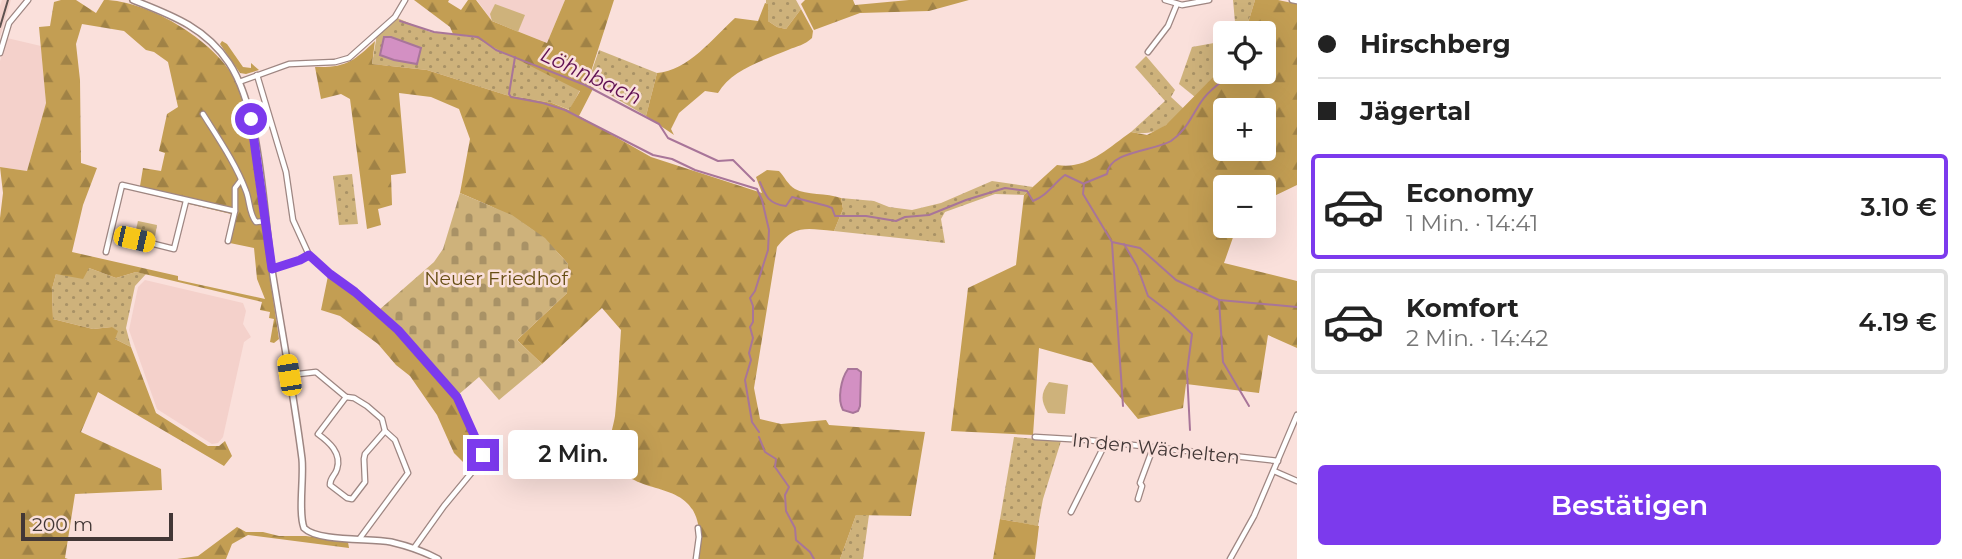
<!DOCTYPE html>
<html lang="de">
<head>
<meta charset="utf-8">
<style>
	body { margin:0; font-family:Montserrat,sans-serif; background:#f6f6f6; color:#222; height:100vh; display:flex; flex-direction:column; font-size:26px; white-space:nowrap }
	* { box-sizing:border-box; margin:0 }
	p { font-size:23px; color:#767676 }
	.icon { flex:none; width:38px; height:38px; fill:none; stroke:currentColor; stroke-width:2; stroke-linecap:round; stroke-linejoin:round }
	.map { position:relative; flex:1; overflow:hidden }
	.side { display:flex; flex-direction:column; background:#fff; width:665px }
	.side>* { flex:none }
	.top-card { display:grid; align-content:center; height:154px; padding:0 21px; background:#fff }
	.fabs { position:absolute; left:1213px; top:21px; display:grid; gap:14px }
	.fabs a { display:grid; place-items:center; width:63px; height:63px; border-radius:7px; background:#fff; box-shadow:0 7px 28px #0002; font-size:35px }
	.scale { position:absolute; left:21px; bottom:18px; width:152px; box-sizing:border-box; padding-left:7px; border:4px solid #423736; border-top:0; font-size:19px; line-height:24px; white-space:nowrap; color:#423736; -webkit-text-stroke:5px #fae0db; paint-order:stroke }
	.end { position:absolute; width:32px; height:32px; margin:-16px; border:9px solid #7c3aed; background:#fff; box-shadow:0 0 0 4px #fff }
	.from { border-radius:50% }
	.bubble { position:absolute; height:49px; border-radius:7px; background:#fff; box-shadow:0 7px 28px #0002; font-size:23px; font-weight:600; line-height:49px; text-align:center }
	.car { position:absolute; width:21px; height:42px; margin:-21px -10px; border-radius:9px; box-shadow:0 0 5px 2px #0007; background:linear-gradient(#f5c518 24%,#345 0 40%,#f5c518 0 76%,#345 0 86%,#f5c518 0) }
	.top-card b { display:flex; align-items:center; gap:24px; height:66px; font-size:26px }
	.top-card b+b { border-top:2px solid #e0e0e0 }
	.top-card i { width:18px; height:18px; background:#222 }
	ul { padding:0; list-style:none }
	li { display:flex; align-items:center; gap:21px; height:105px; margin:0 14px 10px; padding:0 7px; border:4px solid #e0e0e0; border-radius:7px }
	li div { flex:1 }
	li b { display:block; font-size:26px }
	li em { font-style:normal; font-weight:600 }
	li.active { border-color:#7c3aed }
	li>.icon { width:63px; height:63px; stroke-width:1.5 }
	.action { display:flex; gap:14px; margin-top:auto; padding:14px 21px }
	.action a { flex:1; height:80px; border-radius:7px; background:#7c3aed; color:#fff; font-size:28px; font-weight:600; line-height:80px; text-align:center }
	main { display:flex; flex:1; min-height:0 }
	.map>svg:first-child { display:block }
</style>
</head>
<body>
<main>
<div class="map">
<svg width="1297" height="559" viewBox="0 0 1297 559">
	<defs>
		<pattern id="grass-dots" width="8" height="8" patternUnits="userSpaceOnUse" patternTransform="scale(1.75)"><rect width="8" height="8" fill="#ceb27b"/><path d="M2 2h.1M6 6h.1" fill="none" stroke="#a99266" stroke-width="1.8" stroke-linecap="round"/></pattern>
		<pattern id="forest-firs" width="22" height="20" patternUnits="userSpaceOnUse" patternTransform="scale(1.75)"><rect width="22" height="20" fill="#c39e53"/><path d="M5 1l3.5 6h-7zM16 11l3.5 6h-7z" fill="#a08246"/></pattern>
		<pattern id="cemetery-stones" width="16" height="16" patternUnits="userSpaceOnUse" patternTransform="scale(1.75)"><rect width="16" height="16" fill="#ceb27b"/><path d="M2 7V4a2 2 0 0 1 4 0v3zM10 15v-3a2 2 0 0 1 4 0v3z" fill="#a99266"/></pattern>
	</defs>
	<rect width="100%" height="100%" fill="#fae0db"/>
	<g fill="#f4d1cb">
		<path d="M2 0H11L0 37V6Z"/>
		<path d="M477 0H565L547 43 492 21Z"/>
		<path d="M7 38 41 46 46 103 27 171 0 167V61Z"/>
		<path d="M145 280 243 303 246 311 243 324 251 337 244 342 223 437 218 443 212 444 157 409 129 330 138 287Z"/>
	</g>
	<g fill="url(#grass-dots)">
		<path d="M766 0H796L801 9 786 29 777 27 768 21V5L766 3Z"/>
		<path d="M1233 0H1255L1245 33H1236Z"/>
		<path d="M395 17 430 32 473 37 580 90 570 110 552 103 506 95 427 70 372 64 377 34Z"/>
		<path d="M1225 41V65L1195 97 1179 84 1192 47Z"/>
		<path d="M599 50 657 73 646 116 588 82Z"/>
		<path d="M1146 56 1175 90 1171 97 1184 109C1167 126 1155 137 1131 132L1165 101 1135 67Z"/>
		<path d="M352 174 358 224 339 225 333 176Z"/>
		<path d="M992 181 1033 187 1024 195 995 194 945 212 941 219 945 243 834 231 843 209 841 198 874 201 889 207 912 210 941 203Z"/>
		<path d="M138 221 157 225 154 242 134 238Z"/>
		<path d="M89 268 116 278 136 272 146 274 135 286 126 328 131 347 115 339 112 327 93 329 53 319 52 289 56 274Z"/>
		<path d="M1014 437 1061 441 1043 499 1038 526 1000 519Z"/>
		<path d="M856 515H869L863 559H840Z"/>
	</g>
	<g fill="url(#forest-firs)" fill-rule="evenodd">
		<path d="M61 0H76L96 13 104 0C148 0 221 43 238 86 251 119 252 156 257 191 264 241 272 290 279 339L274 343 270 342 274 319 269 318 270 312 260 310 262 302 136 272 116 278 89 268 83 279 56 274 52 289 53 319 93 329 112 327 118 331 115 339 131 347 156 413 208 446H219L225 441 232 456 224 466 98 392 81 432 161 469 162 490 75 494 65 558 68 559H0V218L3 193 0 167 27 171 46 103 39 27 50 26 54 2ZM82 24 124 31 146 50 154 52 168 62 178 107 167 114 159 151 165 153 161 171 143 168 139 192 231 214 225 242 254 248 257 279 265 299 178 280V276L72 252 83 205 97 168 81 163 80 80 76 44Z"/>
		<path d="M414 0H449L448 2 461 10 468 0H476L492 21 547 43 565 0H614L588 81 595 85 579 116 651 157 762 193 756 177 767 170 779 171C784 176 788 185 795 189 806 195 827 193 841 198L843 209 834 231C807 229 795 224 777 247L754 388 760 419 781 424 826 420 829 425 925 432 911 516 856 515 840 559H698C711 466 635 507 612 458 606 445 613 429 615 416 618 387 619 359 621 330L602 308 542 364 517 340 567 293 568 264C534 224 507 213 460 193L470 139 459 109 431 97 399 93 406 173 391 175 392 205 378 209 381 225 367 229 350 99 341 94 321 99 315 67C346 68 354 61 375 41L372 64 427 70 506 95 552 103 569 110 580 91 473 37 453 34 450 27Z"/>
		<path d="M805 0H853L855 5 909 0H969L929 11 860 13 814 30 801 4Z"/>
		<path d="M1255 0H1278L1297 4V185L1264 201V187H1225V226H1237L1224 263 1297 281V348L1268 335 1259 393 1186 384 1183 408 1138 419 1092 363 1039 348 1033 435 951 431 968 288 1016 265 1024 195 1057 165C1087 170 1108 148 1131 132L1147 135 1166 125 1225 65V72H1264V33H1245ZM1225 110H1264V149H1225Z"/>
		<path d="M765 3 768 4V21L777 27 786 29 801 9 813 31 812 38C805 45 797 46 788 50 764 60 731 70 718 93L705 91 679 113 671 129 674 135 646 116 657 73C688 71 714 37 735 18L758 21Z"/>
		<path d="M222 41 227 44 243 67 251 68V63L259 70 246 74 240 73 220 44Z"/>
		<path d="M328 276 352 291 373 313 400 335 456 399 481 453V459L471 470 454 453 437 415 410 376 396 365 378 344 340 316 321 310Z"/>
		<path d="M1000 519 1039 526 1035 559H993Z"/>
		<path d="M237 527 246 532H263L279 536H306L348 542 349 548 248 535 232 544 226 559H177L198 556Z"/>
	</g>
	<path fill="url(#cemetery-stones)" d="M460 193 512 215 545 238 568 264 567 293 517 340 542 364 499 400 479 377 458 395 399 328 379 310 434 262 443 249Z"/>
	<g fill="#ceb27b">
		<path d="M495 4 525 15 518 32 492 21 490 14Z"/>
		<path d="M1049 382 1068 385 1065 414 1048 413C1041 401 1040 394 1049 382Z"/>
	</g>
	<g fill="#d390c3" stroke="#a87599" stroke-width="2">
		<path d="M384 37H391L421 48 417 64 394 60 380 55Z"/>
		<path d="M848 369H857L861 372 860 406 858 411 853 413 843 410C837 399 841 379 848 369Z"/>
	</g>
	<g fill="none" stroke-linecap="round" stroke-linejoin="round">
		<g stroke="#a87599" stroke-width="2">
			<path d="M400 21 434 32 478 37 496 50 585 85 659 124 668 138 718 161 733 160 754 181"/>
			<path d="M515 57 509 94 511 97 543 103 565 110 653 155 672 159 695 170 757 189 762 200 769 230 768 250 755 291 750 298 753 306V322L750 327 753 338 749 353 751 360 745 380 752 422 759 432"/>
			<path d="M1264 66H1271"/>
			<path d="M760 182C766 197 769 204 786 206L792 197 827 206 832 208 835 216H866L896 221 905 217 929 215 966 200 1005 188 1027 191 1033 201C1047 196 1053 184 1065 175L1084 184 1083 194 1112 242 1140 248 1176 280 1219 300 1297 307"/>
			<path d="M1085 183 1107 174C1109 151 1154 151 1171 141 1186 131 1191 117 1201 102 1209 90 1225 78 1238 72"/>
			<path d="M1112 243 1123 406"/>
			<path d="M1124 244 1137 266 1148 296 1169 312 1192 334 1187 372 1190 430"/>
			<path d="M1219 300 1223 362 1249 406"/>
			<path d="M759 437 765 452 776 459 775 467 789 487 785 495 786 511 795 528 796 540 810 552 814 559"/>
		</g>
		<g stroke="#9e8682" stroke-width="7">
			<g id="minor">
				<path d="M1165 0 1182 5 1209 0"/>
				<path d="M1292 0 1297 1"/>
				<path d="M1148 52 1168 26 1177 4"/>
				<path d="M0 53 9 23 28 0"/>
				<path d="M257 75 286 172 293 220 309 255 330 274 355 292 398 330 457 397 483 455 482 460 444 506 414 548"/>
				<path d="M239 82 289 64 335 62 349 58 395 17 405 0"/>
				<path d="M203 114C218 138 236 164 246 191 250 201 249 214 256 222L265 221"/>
				<path d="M235 211V188L241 180"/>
				<path d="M134 239 174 249 186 201"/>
				<path d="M106 252 122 185 235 211 228 241"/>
				<path d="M272 269 300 260 309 255"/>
				<path d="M290 375 316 372 346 397 354 398 367 406 382 419 385 431 395 440 408 473 360 538"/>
				<path d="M346 397 318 434C329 442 342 453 337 469 335 476 330 477 330 485L347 498 352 499 365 482 364 459 365 454 385 431"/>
				<path d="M1035 437 1087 440 1278 461"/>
				<path d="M1274 471 1297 481"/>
				<path d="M1138 499 1142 486 1140 483 1153 448"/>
				<path d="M1071 512 1106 442"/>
				<path d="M696 559 699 537 698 528"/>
				<path d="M1230 559 1254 516 1297 415"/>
			</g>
		</g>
		<g stroke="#9e8682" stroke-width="8">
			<path id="tertiary" d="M133 0C171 15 205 27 229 63 261 111 263 211 272 270 282 333 294 396 302 459 304 478 298 512 304 528 318 542 369 538 391 542 408 546 423 551 438 559"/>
		</g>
		<use href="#minor" stroke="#fff" stroke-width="4.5"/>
		<use href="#tertiary" stroke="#fff" stroke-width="5"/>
		<path stroke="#5e514f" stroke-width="2" d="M0 27 8 0"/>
	</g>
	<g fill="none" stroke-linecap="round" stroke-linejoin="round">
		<path stroke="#7c3aed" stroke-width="9" d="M251 119 272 269 300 260 309 255 330 274 355 292 398 330 457 397 483 455"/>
	</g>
	<g text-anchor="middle" stroke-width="5" stroke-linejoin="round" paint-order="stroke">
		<g font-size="19" fill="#674e14" stroke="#fae0db">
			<text x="496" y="285">Neuer Friedhof</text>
		</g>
		<g font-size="19" fill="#423736" stroke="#fae0db">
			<text transform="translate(1156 448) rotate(6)" y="7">In den Wächelten</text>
		</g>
		<g font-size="21" font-style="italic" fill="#601153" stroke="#fae0db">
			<text transform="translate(591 76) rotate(25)" y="7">Löhnbach</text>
		</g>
	</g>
</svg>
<div class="fabs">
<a><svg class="icon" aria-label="locate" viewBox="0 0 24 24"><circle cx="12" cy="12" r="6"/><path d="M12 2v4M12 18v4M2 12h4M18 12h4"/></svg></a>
<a>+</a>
<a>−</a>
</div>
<div class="scale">200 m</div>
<i class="end from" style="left:251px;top:119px"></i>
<i class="end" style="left:483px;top:455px"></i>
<div class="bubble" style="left:508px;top:430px;width:130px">2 Min.</div>
<i class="car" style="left:134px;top:239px;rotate:103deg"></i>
<i class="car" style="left:289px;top:375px;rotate:351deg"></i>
</div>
<section class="side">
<div class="top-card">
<b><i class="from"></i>Hirschberg</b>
<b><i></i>Jägertal</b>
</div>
<ul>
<li class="active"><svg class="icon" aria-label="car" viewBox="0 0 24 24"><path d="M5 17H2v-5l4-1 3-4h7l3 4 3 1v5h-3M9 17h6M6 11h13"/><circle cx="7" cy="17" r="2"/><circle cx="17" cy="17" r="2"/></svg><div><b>Economy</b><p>1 Min. · 14:41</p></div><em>3.10 €</em></li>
<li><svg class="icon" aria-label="car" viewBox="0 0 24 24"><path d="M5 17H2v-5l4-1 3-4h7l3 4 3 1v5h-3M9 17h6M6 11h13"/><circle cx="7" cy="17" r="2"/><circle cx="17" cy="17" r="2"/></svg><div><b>Komfort</b><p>2 Min. · 14:42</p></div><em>4.19 €</em></li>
</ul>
<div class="action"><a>Bestätigen</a></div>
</section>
</main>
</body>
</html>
